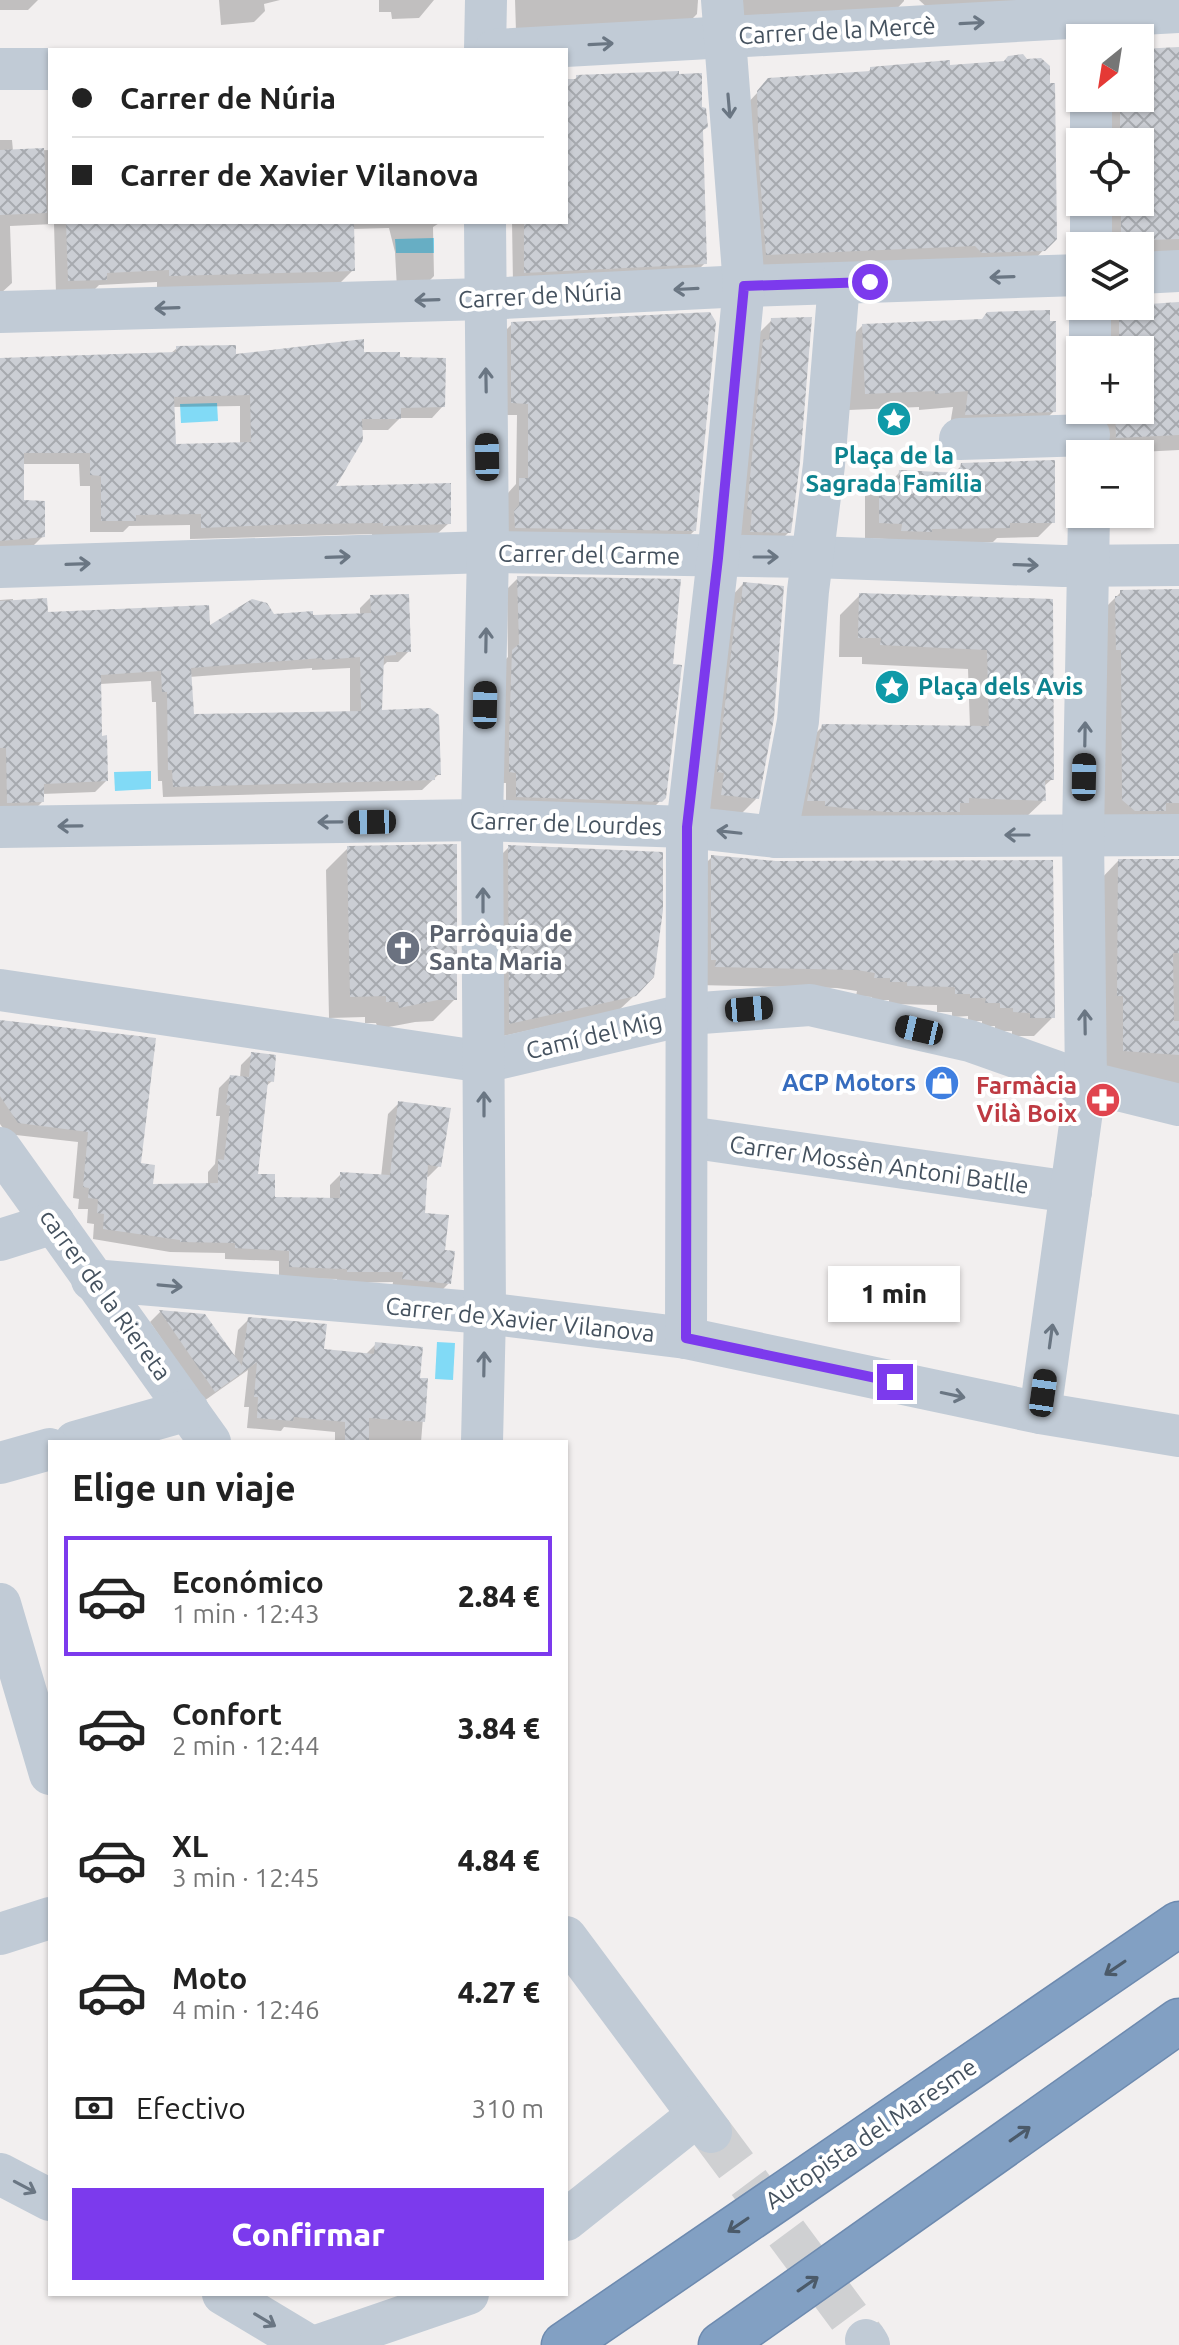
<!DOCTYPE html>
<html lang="es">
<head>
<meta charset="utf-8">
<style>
	body { margin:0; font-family:Ubuntu,sans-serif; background:#f2f2f2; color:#222; height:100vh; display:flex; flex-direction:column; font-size:30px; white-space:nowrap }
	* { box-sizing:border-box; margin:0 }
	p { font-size:26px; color:#767676 }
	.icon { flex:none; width:44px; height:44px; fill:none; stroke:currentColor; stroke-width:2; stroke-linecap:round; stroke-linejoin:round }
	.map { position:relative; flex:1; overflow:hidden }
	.side { position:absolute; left:48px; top:1440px; width:520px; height:856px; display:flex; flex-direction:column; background:#fff; border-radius:0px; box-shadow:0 2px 6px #0004 }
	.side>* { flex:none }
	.guide { position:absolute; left:48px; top:48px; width:520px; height:176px; border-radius:0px; box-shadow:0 2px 6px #0004; display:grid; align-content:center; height:176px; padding:0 24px; background:#fff }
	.needle { width:52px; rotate:210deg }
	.tools { position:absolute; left:1066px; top:24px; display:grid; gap:16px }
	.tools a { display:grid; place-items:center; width:88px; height:88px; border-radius:0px; background:#fff; box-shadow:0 2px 6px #0004; font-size:40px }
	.end { position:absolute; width:36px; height:36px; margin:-18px; border:10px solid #7c3aed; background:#fff; box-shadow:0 0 0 4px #fff }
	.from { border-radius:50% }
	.bubble { position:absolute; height:56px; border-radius:0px; background:#fff; box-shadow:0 2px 6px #0004; font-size:26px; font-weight:800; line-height:56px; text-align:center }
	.car { position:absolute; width:24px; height:48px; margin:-24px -12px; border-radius:10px; box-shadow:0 0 6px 2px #0007; background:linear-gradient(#222 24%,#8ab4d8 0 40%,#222 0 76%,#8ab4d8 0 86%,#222 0) }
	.guide b { display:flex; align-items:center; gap:28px; height:76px; font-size:30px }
	.guide b+b { border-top:2px solid #e0e0e0 }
	.guide i { width:20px; height:20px; background:#222 }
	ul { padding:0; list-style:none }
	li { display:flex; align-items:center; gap:24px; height:120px; margin:0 16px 12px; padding:0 8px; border:4px solid transparent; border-radius:0px }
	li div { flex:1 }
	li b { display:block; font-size:30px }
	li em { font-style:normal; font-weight:800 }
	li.active { border-color:#7c3aed }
	li>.icon { width:72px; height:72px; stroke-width:1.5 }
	h2 { padding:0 24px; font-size:36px; line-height:96px }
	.pay { display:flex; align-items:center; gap:20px; height:88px; padding:0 24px; font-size:30px }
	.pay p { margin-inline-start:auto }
	.button { display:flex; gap:16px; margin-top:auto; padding:16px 24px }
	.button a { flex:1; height:92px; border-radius:0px; background:#7c3aed; color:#fff; font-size:32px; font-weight:800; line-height:92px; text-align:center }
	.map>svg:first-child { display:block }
</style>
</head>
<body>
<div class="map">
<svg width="1179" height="2345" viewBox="0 0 1179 2345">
	<defs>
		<pattern id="building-cross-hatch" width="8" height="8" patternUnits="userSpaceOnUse" patternTransform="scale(2)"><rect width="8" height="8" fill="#cbced4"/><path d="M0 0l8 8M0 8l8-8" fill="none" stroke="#a7aaaf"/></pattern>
	</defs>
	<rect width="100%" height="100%" fill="#f2efef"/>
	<g fill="#81daf6">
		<path d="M434 238V253H396L395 239Z"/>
		<path d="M217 403 218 421 181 423 180 404Z"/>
		<path d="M151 771V789L115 791 114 772Z"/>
		<path d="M437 1342 455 1343 453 1380 435 1379Z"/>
	</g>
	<g fill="#0003" fill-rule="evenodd">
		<path d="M0 0H38L28 10H0Z"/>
		<path d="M219 0H280L264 4 265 11 254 22 221 25Z"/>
		<path d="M379 0H434L419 18 392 19 391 12H379Z"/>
		<path d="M515 0H698L697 14 685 26 516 31Z"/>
		<path d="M730 0H904V1L892 14 735 23Z"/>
		<path d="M919 0H1043L930 10Z"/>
		<path d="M1179 48V252L1140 253V246H1107V202H1140V142H1106V98H1140V51Z"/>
		<path d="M1026 62 1055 238 1031 263 754 267 745 106 769 80 867 73 871 69Z"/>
		<path d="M577 77 700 109 705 263 693 275 513 284 512 222H566V81H573Z"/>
		<path d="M0 140H12L13 151 50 150V222H441L433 227 434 276 422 288 397 289 395 252 389 228 352 229 353 270 340 283 157 288V282L99 285 93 291 56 293 54 224 10 226 12 283 0 294Z"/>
		<path d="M1179 305V450L1100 454 1099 410H1140V350H1098L1103 324 1120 307Z"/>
		<path d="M772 320 789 532 772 549 734 548 755 337Z"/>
		<path d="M981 321 1054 411 1037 428 949 431 953 407 919 410V407L849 410 845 343 862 326Z"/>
		<path d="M512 324 695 530 682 543 503 540 508 493 516 484 517 415H499L500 336Z"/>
		<path d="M177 348 234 356 362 354 398 359 443 406 432 418H400L388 430H361L333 488 449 523 437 534 372 537V534L190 539V525L129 526 123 532H90V486H80L79 464H22V502L43 536 31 548 0 551V361L170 354ZM240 406V445L174 446 172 407Z"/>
		<path d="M962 465 1053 522 1038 537 997 538 993 542 887 545V539L865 538V496L880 481H891L900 472 952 475Z"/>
		<path d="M518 578 670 666 664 797 649 812 506 807V783H499L502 663 508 657 507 589Z"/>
		<path d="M743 584 757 798 740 815 705 811 727 601Z"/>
		<path d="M1179 591V842L1103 821 1101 612 1121 592Z"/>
		<path d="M860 595 1051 601 1052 779 1043 787 1044 800 1024 819 789 820 803 746 823 726 970 728 968 669 862 664V657H839L840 615Z"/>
		<path d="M371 597 409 651 398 662H387L383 666 380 712 439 774 422 790 163 797 162 781H158L156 702H152L151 681 100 684V738L106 781 95 792 42 794V802L31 813H0V600L13 599V602L46 614 208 629 273 616 360 615V608ZM312 668V670L350 668V713L192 716 189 677Z"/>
		<path d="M509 847 635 995 619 1010 495 1038 494 862Z"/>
		<path d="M348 848 455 999 433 1021 415 1022 378 1029 376 1023H365V1017L329 1018 326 870Z"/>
		<path d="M712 857 1053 1017 1034 1036H1012V1031H995V1026H982V1021H968V1016L952 1017V1012H937V1005L889 1004V1000H872V997L856 996 857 991 837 988 697 985 693 876Z"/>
		<path d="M1118 861H1179V1094L1104 1071 1098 882Z"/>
		<path d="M0 1022 139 1165 151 1186 208 1185V1172L215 1164 220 1116H216L219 1088 230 1077 240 1078 241 1065 252 1054 272 1081 265 1087 256 1176 273 1199 330 1200V1185L341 1174 381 1177 388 1114 399 1103 439 1166 428 1177 425 1176 423 1214 443 1252 449 1283 438 1294 392 1289 393 1282 337 1283V1279L279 1278V1261L225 1259V1253L170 1252 93 1239 94 1224 87 1223 88 1209H78L79 1199 73 1198 78 1142 7 1134 0 1124Z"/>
		<path d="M160 1312 204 1316 234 1359 238 1330 249 1319 322 1351 365 1355 376 1344 418 1380H426L421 1442H335V1432L284 1427 281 1431 247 1428 249 1407H244L248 1370 204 1401 150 1322Z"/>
	</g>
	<g fill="url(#building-cross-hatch)" fill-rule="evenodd">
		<path d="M1179 47V239L1121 241V202H1140V142H1120V98H1140V49Z"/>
		<path d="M1023 54 1027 59 1041 58 1050 66V83H1055L1057 239 1045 251 982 253 975 246 766 255 759 164 757 91 768 78 870 71V67L950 60V65L1004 61 1008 56Z"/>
		<path d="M679 71V74L702 73V107L706 108 708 127 703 130 707 264 524 273V222H566V79H576V75Z"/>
		<path d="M44 148 47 213 0 215V150Z"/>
		<path d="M66 222H354L355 271 169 276V270L107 273V280L68 281Z"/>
		<path d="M1179 302V435L1116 438 1115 410H1140V350H1119V306Z"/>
		<path d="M1050 310V321H1056V412L965 415 968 391 935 394V391L865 394 862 324 982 319 987 312Z"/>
		<path d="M710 312 716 322 696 531 515 528 514 511 519 505V478H528V404L511 403V322Z"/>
		<path d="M812 317 800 462 791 533 750 532 752 510 747 509 763 339 769 340 771 318Z"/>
		<path d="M364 339V352H400V357L446 358 445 407 401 408V419H362L363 440 336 486 451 483V524L383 526V523L298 524 201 528V514L136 515V521H101V476L90 475V453H24V500L45 501V537L0 541V358L176 352V346L236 345V354ZM250 395 251 442 176 444 174 397Z"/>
		<path d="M1055 460V523H1010V528L932 529V532L901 531 902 524 879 523V479H898L899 470 959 473 961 463Z"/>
		<path d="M517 576 681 579 673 664 682 665 666 798 662 802 516 797V773L509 772V736L512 650 519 644Z"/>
		<path d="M743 582 784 586 774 718 759 799 721 795 724 773 717 772 737 603H741Z"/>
		<path d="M1179 589V803H1166V811H1135L1122 800 1121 650H1116L1115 596H1120V590Z"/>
		<path d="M859 593 1053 599 1054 780H1045L1046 801 969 798V803H960V812H886L825 806V801H807L822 724 989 726 987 650 880 645 881 638H858Z"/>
		<path d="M409 594 411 652H396V655L384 656 382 710 430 708 439 715 441 775H435V780L173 787 172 770H168L167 692H162L161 671 101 675 102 736 107 735 108 781 44 784V802L7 803 6 748H0V601L47 598 48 612 209 605 210 625 252 599 267 603 274 614 313 611V615L371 613 370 595ZM360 657 361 711 194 714 191 668 322 658V660Z"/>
		<path d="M457 844V1000H438L399 1008 398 1002H386V996L350 997 347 846Z"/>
		<path d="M508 845 663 852V910L654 977 636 996 509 1024Z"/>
		<path d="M711 855 776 861 1053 860 1055 1018H1030V1013L1013 1012V1008H1000V1003H985L986 998H970V994H955V987L907 986V982H890V978H874L875 973 857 970 715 967 716 960H711Z"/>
		<path d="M1118 859H1179V953H1173L1174 1021H1179V1055L1123 1051V996H1117Z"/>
		<path d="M0 1020 156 1038 141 1163 155 1165 153 1184 218 1183V1159L224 1160 230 1106 226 1105 230 1075 249 1077 251 1052 276 1055 274 1082 268 1081 258 1174H275V1197L340 1198V1172L390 1175 398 1101 451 1108 441 1167 428 1165 425 1213 449 1215 445 1250 455 1251 451 1284 402 1279 403 1272H347V1269L289 1267V1251L235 1248V1243L180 1242V1240L103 1229 104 1214 97 1213 98 1199 88 1198 89 1188 83 1187 88 1132 18 1123 0 1096Z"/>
		<path d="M159 1310 205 1314 242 1366 248 1317 327 1324 324 1349 374 1354 375 1342 423 1347 420 1378H428L425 1422 369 1418V1442H345V1422L294 1417 293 1421 257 1418 258 1397H254L257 1362 215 1392Z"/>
	</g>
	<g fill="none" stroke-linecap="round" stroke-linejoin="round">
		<path stroke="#cfd0d2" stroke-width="42" stroke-dasharray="42 21" stroke-linecap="butt" d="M711 2132 866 2340"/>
		<g stroke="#6d8aaf" stroke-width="47">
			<g id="highway">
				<path d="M564 2345 1179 1924"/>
				<path d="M721 2345 1179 2021"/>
			</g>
		</g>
		<g stroke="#c1cbd6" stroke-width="42">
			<path d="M485 50 486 0"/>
			<path d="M495 50 1179 12"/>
			<path d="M0 69H50"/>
			<path d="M1091 142V98"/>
			<path d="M1091 246V202"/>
			<path d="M1140 273 1179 271"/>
			<path d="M0 312 485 299 744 286 1080 275"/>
			<path d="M1090 350V306"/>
			<path d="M960 439 1089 435"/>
			<path d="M0 567 488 552 813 557 1063 566 1179 565"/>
			<path d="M0 827 482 820 687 827 776 837 1179 835"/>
			<path d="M776 837 798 721 808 591 824 465 839 283"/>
			<path d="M0 990 484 1062 688 1014 810 1005 970 1041 1086 1082 1179 1105"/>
			<path d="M688 1137 1071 1192"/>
			<path d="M0 1148 210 1442"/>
			<path d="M0 1240 54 1223"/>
			<path d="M92 1280 485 1313 686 1338 1040 1413 1179 1436"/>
			<path d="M686 1338 687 827 718 558 744 286 722 0"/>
			<path d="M1040 1413 1086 1082 1083 835 1089 514"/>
			<path d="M75 1442 188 1410"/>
			<path d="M482 1442 485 1313 482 820 488 552 485 222"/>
			<path d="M0 1463 50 1449"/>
			<path d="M0 1604 50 1774"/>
			<path d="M0 1934 50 1918"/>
			<path d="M566 1937 711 2132"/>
			<path d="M0 2174 50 2200"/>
			<path d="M566 2220 698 2115"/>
			<path d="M223 2294 308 2345"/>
			<path d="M866 2340 869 2345"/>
			<path d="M319 2345 468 2294"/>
		</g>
		<use href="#highway" stroke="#82a0c3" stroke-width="44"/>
	</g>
	<defs><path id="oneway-shaft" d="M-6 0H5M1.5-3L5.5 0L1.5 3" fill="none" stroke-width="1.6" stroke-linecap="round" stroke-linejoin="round" transform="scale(2)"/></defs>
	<g stroke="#6a7683">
		<use href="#oneway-shaft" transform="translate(972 23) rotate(-3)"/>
		<use href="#oneway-shaft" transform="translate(601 44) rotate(-3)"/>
		<use href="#oneway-shaft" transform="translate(729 106) rotate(85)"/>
		<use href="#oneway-shaft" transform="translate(1002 277) rotate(178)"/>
		<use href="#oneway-shaft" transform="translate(686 289) rotate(177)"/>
		<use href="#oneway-shaft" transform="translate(427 300) rotate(178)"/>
		<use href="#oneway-shaft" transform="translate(167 308) rotate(178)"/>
		<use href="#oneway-shaft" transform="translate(486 380) rotate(-91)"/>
		<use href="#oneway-shaft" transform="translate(338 557) rotate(-2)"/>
		<use href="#oneway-shaft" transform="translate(766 557)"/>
		<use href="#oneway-shaft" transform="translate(78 564) rotate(-2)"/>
		<use href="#oneway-shaft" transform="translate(1026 565) rotate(2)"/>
		<use href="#oneway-shaft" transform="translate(486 640) rotate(-89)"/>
		<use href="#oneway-shaft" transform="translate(1085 734) rotate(-89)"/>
		<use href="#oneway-shaft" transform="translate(330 822) rotate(179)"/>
		<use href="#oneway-shaft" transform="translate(70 826) rotate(179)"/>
		<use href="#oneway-shaft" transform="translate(729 832) rotate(-174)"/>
		<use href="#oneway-shaft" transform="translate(1017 835) rotate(180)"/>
		<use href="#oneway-shaft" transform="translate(483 900) rotate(-90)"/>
		<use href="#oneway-shaft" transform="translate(1085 1022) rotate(-91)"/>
		<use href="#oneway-shaft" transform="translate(484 1104) rotate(-90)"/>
		<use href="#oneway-shaft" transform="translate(170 1286) rotate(5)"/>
		<use href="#oneway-shaft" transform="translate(1051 1336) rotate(-82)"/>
		<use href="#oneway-shaft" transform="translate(484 1364) rotate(-89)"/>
		<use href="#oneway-shaft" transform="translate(953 1395) rotate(12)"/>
		<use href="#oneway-shaft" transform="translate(25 2187) rotate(28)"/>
		<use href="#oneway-shaft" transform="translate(265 2320) rotate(31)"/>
	</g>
	<g stroke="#4b5a69">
		<use href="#oneway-shaft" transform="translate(1115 1968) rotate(146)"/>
		<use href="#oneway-shaft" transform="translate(1020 2134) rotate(-35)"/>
		<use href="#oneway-shaft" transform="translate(738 2225) rotate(146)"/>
		<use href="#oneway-shaft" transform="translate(808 2284) rotate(-35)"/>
	</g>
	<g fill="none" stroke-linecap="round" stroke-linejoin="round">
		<path stroke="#7c3aed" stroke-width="10" d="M870 282 744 286 718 558 687 827 686 1338 895 1382"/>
	</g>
	<defs>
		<g id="sight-disc" transform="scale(1.8)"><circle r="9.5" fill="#0f9aa8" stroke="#fff"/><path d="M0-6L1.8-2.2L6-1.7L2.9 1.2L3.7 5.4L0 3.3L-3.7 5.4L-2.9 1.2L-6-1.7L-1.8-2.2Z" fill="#fff"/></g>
		<g id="church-disc" transform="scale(1.8)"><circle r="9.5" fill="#6b7280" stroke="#fff"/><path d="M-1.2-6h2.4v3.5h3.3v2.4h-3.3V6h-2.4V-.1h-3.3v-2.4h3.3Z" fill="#fff"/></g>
		<g id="shop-disc" transform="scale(1.8)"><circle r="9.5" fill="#3f7fe0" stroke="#fff"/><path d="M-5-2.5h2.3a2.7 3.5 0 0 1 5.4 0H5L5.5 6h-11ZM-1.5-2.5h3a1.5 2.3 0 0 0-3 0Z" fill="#fff"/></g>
		<g id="pharmacy-disc" transform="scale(1.8)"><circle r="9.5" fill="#e0444e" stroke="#fff"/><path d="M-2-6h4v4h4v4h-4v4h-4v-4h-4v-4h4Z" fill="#fff"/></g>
	</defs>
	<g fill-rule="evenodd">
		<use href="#sight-disc" x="894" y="419"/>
		<use href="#sight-disc" x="892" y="687"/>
		<use href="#church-disc" x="403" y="948"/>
		<use href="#shop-disc" x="942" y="1083"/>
		<use href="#pharmacy-disc" x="1103" y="1100"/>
	</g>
	<g text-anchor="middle" stroke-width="8" stroke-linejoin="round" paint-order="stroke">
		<g font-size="24" fill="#45525f" stroke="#fff">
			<text transform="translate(837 31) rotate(-3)" y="8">Carrer de la Mercè</text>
			<text transform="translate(540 296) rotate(-3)" y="8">Carrer de Núria</text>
			<text transform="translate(589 555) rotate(1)" y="8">Carrer del Carme</text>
			<text transform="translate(566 824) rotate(2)" y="8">Carrer de Lourdes</text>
			<text transform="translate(594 1036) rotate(-13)" y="8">Camí del Mig</text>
			<text transform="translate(879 1165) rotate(8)" y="8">Carrer Mossèn Antoni Batlle</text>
			<text transform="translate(105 1295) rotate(54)" y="8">carrer de la Riereta</text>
			<text transform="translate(520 1320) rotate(6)" y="8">Carrer de Xavier Vilanova</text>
			<text transform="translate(871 2134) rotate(-34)" y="8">Autopista del Maresme</text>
		</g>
		<g font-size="24" font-weight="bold" fill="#0d838f" stroke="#fff">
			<text x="894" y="464">Plaça de la<tspan x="894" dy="28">Sagrada Família</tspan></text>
			<text x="918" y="695" text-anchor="start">Plaça dels Avis</text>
		</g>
		<g font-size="24" font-weight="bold" fill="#5b616d" stroke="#fff" text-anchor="start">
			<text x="429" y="942">Parròquia de<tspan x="429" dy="28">Santa Maria</tspan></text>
		</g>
		<g font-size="24" font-weight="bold" fill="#366cbe" stroke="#fff" text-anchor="end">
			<text x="916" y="1091">ACP Motors</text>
		</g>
		<g font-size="24" font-weight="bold" fill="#be3a42" stroke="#fff" text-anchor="end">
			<text x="1077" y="1094">Farmàcia<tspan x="1077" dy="28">Vilà Boix</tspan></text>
		</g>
	</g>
</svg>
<div class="tools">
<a><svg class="needle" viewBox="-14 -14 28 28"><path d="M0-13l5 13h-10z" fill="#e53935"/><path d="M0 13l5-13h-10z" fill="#767676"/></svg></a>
<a><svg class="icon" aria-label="locate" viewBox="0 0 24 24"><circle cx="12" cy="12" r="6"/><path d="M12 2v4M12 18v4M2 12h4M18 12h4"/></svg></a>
<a><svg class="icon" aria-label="layers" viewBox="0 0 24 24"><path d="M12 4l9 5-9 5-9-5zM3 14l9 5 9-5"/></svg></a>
<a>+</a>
<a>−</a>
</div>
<i class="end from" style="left:870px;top:282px"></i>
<i class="end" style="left:895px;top:1382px"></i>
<div class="bubble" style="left:828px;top:1266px;width:132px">1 min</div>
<i class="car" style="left:487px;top:457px;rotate:359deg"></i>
<i class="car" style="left:485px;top:705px;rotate:1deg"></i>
<i class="car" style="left:1084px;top:777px;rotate:1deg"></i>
<i class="car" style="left:372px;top:822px;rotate:269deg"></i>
<i class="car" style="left:749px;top:1009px;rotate:85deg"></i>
<i class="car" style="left:919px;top:1030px;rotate:283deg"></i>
<i class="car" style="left:1043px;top:1393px;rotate:8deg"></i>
<div class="guide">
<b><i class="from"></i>Carrer de Núria</b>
<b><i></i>Carrer de Xavier Vilanova</b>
</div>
<section class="side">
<h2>Elige un viaje</h2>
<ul>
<li class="active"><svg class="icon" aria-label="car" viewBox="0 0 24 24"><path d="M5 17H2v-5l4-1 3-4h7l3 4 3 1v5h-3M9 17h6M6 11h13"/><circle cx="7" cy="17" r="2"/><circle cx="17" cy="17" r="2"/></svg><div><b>Económico</b><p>1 min · 12:43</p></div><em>2.84 €</em></li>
<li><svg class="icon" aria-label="car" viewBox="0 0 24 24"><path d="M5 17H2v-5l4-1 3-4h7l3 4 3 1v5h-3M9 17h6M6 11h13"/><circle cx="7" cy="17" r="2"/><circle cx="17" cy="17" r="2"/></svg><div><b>Confort</b><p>2 min · 12:44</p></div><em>3.84 €</em></li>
<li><svg class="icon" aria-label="car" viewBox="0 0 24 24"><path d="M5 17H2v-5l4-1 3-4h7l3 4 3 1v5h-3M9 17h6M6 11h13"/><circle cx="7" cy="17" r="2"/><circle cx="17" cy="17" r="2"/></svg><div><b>XL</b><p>3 min · 12:45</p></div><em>4.84 €</em></li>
<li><svg class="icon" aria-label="car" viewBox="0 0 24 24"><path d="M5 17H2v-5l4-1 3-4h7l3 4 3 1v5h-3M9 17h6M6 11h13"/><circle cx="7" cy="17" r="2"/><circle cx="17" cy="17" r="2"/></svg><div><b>Moto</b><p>4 min · 12:46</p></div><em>4.27 €</em></li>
</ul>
<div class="pay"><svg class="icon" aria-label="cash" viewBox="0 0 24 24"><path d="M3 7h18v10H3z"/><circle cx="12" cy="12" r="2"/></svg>Efectivo<p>310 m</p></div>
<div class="button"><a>Confirmar</a></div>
</section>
</div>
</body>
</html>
